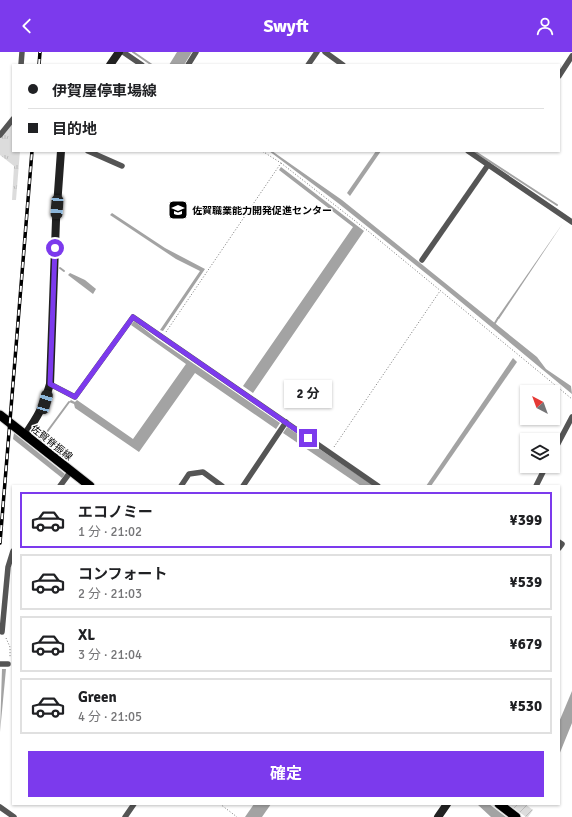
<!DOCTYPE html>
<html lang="ja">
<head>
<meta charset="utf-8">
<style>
	body { margin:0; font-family:Signika,"Noto Sans JP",sans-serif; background:#f6f6f6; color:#202124; height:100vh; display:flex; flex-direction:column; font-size:15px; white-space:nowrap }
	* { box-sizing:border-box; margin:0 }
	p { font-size:13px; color:#757577 }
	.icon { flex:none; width:22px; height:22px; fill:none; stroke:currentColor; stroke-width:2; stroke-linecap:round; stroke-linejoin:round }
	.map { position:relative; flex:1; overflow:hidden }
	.panel { position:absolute; left:12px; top:433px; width:548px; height:320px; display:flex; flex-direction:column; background:#fff; border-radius:0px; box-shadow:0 1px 3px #0004 }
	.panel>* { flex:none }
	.hud { position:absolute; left:12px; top:12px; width:548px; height:88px; border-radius:0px; box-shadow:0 1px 3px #0004; display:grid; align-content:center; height:88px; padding:0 16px; background:#fff }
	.needle { width:26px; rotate:319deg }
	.fabs { position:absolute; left:520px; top:333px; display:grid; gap:8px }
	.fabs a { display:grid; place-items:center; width:40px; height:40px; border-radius:0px; background:#fff; box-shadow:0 1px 3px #0004; font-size:20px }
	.end { position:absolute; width:18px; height:18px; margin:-9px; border:5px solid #7c3aed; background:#fff; box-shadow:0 0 0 2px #fff }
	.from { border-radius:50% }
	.bubble { position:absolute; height:28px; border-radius:0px; background:#fff; box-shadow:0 1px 3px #0004; font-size:13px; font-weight:700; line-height:28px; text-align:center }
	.car { position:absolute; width:12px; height:24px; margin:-12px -6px; border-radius:5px; box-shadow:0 0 3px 1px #0007; background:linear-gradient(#222 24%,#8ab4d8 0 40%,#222 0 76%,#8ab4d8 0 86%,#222 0) }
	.hud b { display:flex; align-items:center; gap:14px; height:38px; font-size:15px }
	.hud b+b { border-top:1px solid #e0e0e0 }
	.hud i { width:10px; height:10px; background:#202124 }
	ul { padding:7px 0 0; list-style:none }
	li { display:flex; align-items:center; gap:12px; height:56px; margin:0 8px 6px; padding:0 8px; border:2px solid #e0e0e0; border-radius:0px }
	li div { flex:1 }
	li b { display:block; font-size:15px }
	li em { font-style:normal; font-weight:700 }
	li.active { border-color:#7c3aed }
	li>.icon { width:36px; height:36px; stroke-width:1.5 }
	.cta { display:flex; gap:8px; margin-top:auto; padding:8px 16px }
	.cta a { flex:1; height:46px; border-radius:0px; background:#7c3aed; color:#fff; font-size:16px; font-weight:700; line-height:46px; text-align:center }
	header { display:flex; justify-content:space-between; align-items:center; height:52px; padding:0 16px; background:#7c3aed; color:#fff; font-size:18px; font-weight:700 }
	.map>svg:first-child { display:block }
</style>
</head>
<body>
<header><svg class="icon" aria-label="back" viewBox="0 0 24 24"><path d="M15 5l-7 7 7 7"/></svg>Swyft<svg class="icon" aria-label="person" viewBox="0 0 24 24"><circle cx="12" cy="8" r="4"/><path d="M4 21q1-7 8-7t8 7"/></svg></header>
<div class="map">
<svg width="572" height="765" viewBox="0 0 572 765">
	<defs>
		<pattern id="grass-tufts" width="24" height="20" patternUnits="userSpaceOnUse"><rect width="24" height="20" fill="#dcdcdc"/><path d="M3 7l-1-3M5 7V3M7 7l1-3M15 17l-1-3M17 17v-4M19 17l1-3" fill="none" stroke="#bbb"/></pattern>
		<pattern id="garden-furrows" width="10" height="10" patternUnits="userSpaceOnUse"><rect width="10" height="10" fill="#dcdcdc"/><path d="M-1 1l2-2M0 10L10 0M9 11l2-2" fill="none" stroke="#bbb"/></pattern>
	</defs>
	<rect width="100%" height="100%" fill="#fff"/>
	<path fill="url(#grass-tufts)" d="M13 69V99H20L16 148H12L14 114 0 103V86Z"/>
	<path fill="url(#garden-furrows)" d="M508 752H525L533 758 528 765H526Z"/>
	<g fill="#a3a3a3">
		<path d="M177 0H192L184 13H169Z"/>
		<path d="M269 99H272L342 148 537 305 546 317 571 334 572 342 443 235 338 151Z"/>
		<path d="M376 99H381L350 144 347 141Z"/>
		<path d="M281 115 364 179 253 341 243 334 353 175 279 118Z"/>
		<path d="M112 161 165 196 205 217 163 279 160 278 200 219 176 207 110 163Z"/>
		<path d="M563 171 499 267 497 266Z"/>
		<path d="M70 221 85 228 96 237 93 242 68 223Z"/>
		<path d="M134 269 156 286 280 371 276 377 195 321 139 400 75 356 74 352 69 350 71 348 75 350 77 348 133 387 186 312 131 273Z"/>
		<path d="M513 306 517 310 431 434H426Z"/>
		<path d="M287 375 374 434H361L283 381Z"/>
		<path d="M14 381 65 422 62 426 13 387Z"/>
		<path d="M2 617H6L0 680Z"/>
		<path d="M572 639V671L559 703V670Z"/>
		<path d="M254 752H271L262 765H245Z"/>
		<path d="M477 752H489L506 765H491Z"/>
	</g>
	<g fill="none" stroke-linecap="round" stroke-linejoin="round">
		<g stroke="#a3a3a3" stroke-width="2">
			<path d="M133 0 152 13"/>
			<path d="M474 99 557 153"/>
			<path d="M60 216 64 219"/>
			<path d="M495 271 498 266"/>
			<path d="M41 388 69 350"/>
		</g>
		<g stroke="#dbdbdb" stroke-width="11">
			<g id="primary">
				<path d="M0 363 90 434"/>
				<path d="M499 752 516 765"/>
			</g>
		</g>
		<g stroke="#777" stroke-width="1" stroke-dasharray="1 2" stroke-linecap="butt">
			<path d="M281 111 368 179 572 347"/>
			<path d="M166 280 281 111 262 99"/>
			<path d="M334 395 440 239"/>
			<path d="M6 586 10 595V606"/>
			<path d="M220 752 237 765"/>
		</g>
		<g stroke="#555" stroke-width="5.5">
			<path d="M123 0 142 13"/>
			<path d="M325 0 343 13"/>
			<path d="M21 13 22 0"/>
			<path d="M188 13 196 0"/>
			<path d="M308 13 317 0"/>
			<path d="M559 24 572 4"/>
			<path d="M0 83 13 67"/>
			<path d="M88 99 122 114"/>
			<path d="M468 99 572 170"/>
			<path d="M422 208 488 113"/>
			<path d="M50 332 75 345 133 265 378 434"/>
			<path d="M553 401 572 365"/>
			<path d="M60 434 71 419"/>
			<path d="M181 434 189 422 203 420 222 434"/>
			<path d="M243 434 286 370"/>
			<path d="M536 434 546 414"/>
			<path d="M559 490 562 492 559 496"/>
			<path d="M2 580 8 515 13 499"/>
			<path d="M0 612H8"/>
			<path d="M0 755 14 765"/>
			<path d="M125 765 134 752"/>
		</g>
		<g stroke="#222" stroke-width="8">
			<path d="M110 13 119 0"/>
			<path d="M25 383C37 366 45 352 50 332L56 168 61 99"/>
			<path d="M438 765 447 752"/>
		</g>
		<use href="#primary" stroke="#000" stroke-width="9"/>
		<g stroke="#000" stroke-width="3.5">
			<g id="rail">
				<path d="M39 13 40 0"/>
				<path d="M0 491 32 99"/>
			</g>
		</g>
		<use href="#rail" stroke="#fff" stroke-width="2" stroke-dasharray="6" stroke-linecap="butt"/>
	</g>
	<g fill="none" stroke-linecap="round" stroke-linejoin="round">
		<path stroke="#7c3aed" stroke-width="5" d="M55 196 50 332 75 345 133 265 308 386"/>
	</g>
	<defs>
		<g id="university-square" transform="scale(1)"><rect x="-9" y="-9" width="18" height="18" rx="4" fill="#000" stroke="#fff"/><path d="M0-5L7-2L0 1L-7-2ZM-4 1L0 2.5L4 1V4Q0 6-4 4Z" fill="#fff"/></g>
	</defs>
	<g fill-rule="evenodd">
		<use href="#university-square" x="178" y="158"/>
	</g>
	<g text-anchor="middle" stroke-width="3" stroke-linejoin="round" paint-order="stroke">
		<g font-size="10" font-weight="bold" fill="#000" stroke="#fff" text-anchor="start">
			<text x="192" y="162">佐賀職業能力開発促進センター</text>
		</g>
		<g font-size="10" fill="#000" stroke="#fff">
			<text transform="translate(52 390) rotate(39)" y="4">佐賀脊振線</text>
		</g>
	</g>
</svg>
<div class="fabs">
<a><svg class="needle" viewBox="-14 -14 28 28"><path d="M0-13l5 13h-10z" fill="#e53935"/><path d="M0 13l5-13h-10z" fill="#757577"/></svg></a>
<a><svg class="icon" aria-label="layers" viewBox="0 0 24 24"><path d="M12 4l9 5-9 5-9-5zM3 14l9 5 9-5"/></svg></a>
</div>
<i class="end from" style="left:55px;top:196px"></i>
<i class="end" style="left:308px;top:386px"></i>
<div class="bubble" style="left:284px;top:328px;width:48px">2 分</div>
<i class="car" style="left:57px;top:155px;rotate:184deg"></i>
<i class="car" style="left:45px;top:350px;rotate:16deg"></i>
<div class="hud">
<b><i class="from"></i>伊賀屋停車場線</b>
<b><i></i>目的地</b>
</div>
<section class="panel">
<ul>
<li class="active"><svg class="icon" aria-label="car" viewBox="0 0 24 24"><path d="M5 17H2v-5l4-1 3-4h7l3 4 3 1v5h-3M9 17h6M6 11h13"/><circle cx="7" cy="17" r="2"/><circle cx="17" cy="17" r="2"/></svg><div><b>エコノミー</b><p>1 分 · 21:02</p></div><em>¥399</em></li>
<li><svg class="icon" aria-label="car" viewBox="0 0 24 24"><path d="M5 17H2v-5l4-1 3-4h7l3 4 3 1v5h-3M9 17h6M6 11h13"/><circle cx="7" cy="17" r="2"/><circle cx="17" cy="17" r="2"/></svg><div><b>コンフォート</b><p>2 分 · 21:03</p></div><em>¥539</em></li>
<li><svg class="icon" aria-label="car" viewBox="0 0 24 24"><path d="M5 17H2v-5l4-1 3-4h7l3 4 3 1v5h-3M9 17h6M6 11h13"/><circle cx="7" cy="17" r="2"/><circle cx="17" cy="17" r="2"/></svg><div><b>XL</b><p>3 分 · 21:04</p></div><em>¥679</em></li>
<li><svg class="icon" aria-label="car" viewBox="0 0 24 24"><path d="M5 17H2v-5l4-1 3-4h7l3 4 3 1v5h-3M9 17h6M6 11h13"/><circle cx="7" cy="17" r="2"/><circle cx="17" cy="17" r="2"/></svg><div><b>Green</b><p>4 分 · 21:05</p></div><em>¥530</em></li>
</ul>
<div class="cta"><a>確定</a></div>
</section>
</div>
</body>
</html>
